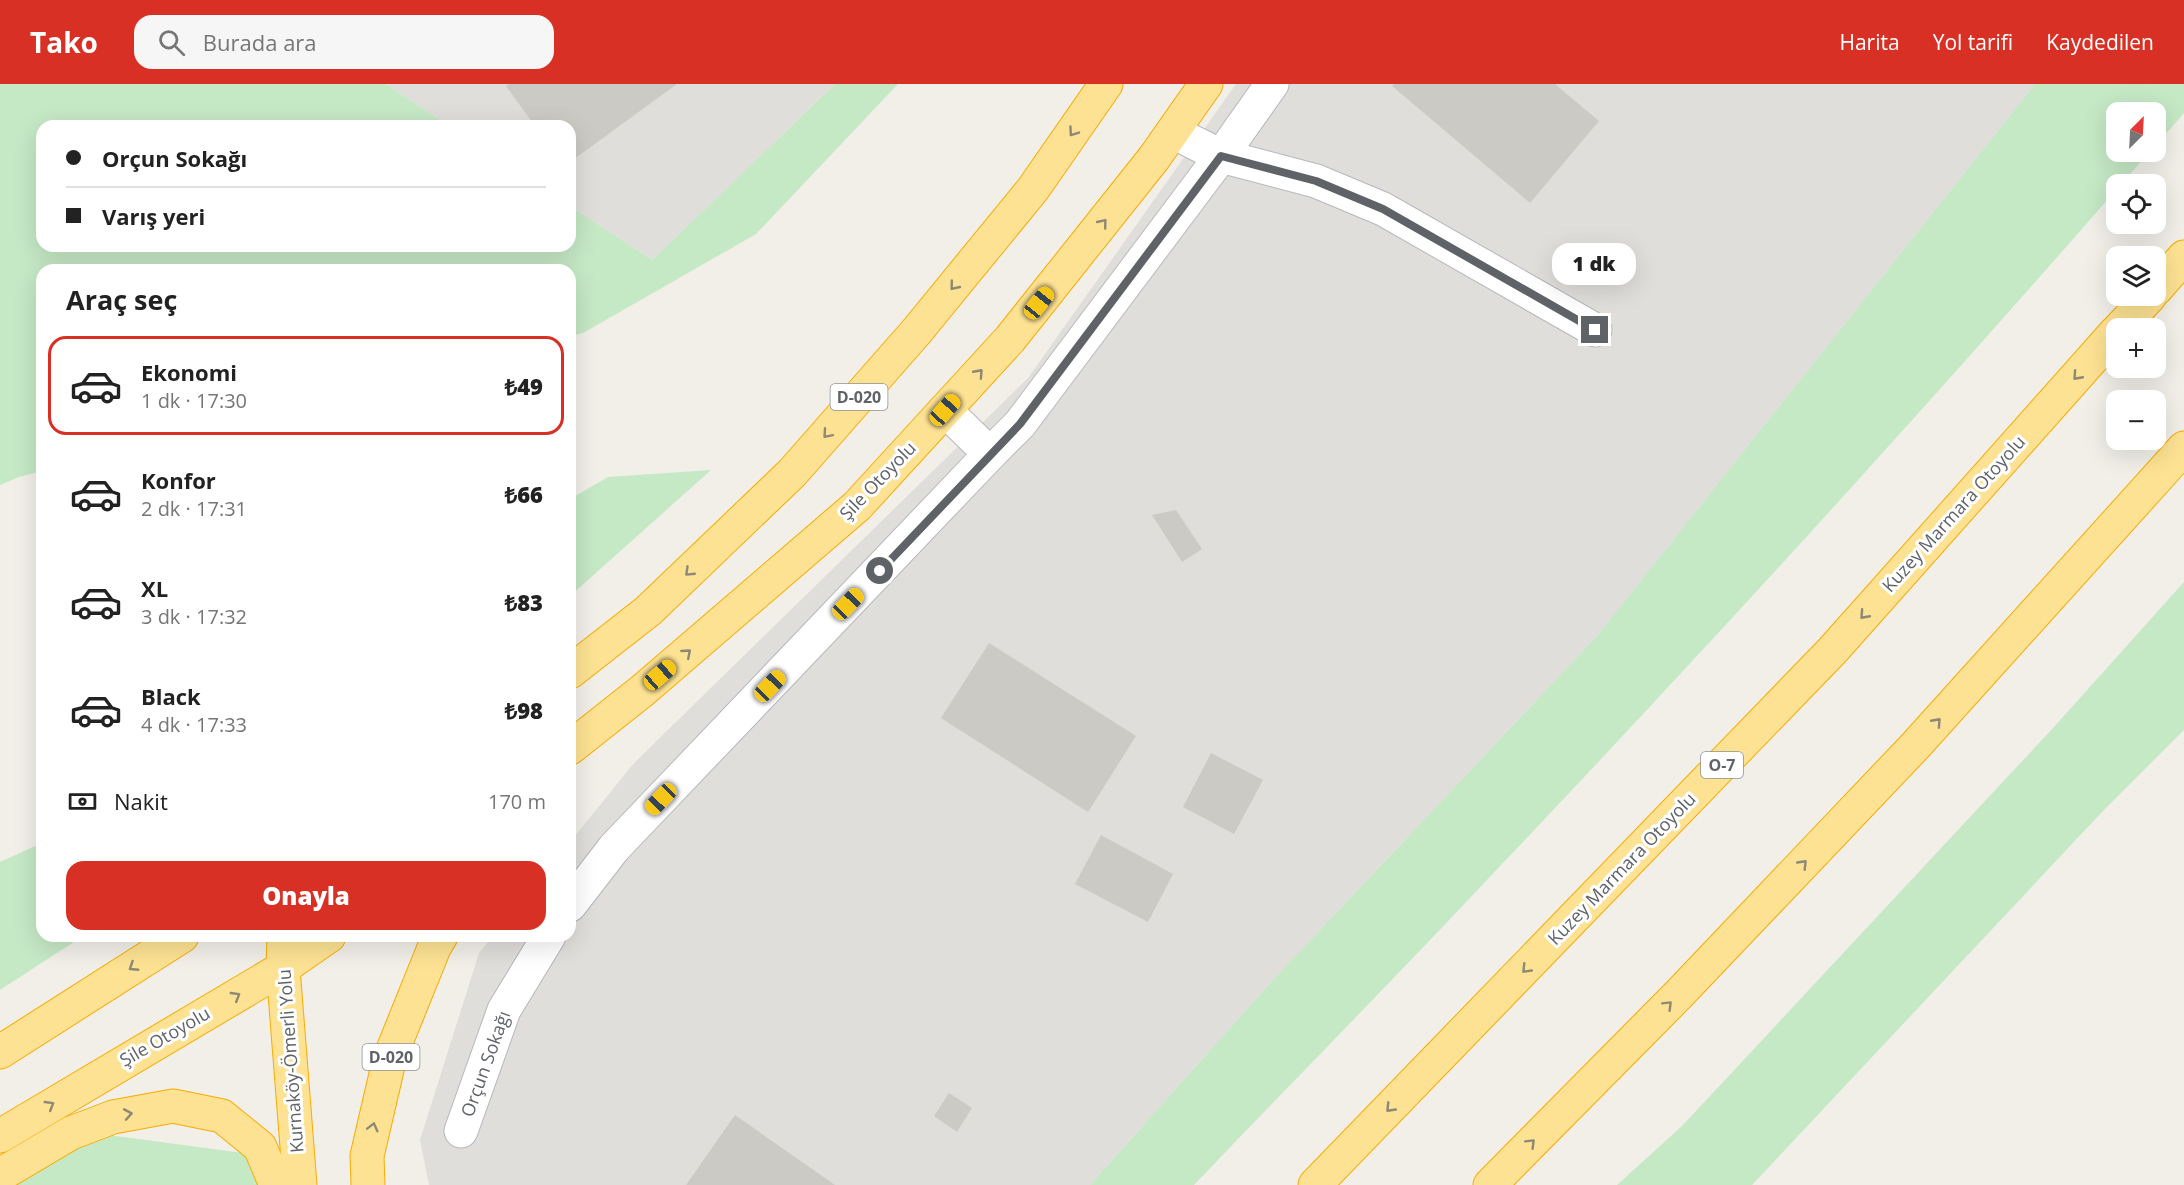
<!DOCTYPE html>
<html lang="tr">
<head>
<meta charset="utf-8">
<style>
	body { margin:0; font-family:"Open Sans",sans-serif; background:#f6f6f6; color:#222; height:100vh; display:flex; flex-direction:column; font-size:22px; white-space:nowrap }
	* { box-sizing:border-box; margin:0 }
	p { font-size:20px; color:#767676 }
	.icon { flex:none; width:33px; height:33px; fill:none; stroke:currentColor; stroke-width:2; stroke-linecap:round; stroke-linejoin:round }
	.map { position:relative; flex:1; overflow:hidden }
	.side { position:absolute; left:36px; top:180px; width:540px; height:678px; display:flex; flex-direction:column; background:#fff; border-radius:18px; box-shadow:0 6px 24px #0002 }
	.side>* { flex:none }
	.hud { position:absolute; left:36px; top:36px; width:540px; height:132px; border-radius:18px; box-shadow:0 6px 24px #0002; display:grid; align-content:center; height:132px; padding:0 30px; background:#fff }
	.needle { width:39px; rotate:24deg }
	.fabs { position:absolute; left:2106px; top:18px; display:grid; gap:12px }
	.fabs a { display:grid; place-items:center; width:60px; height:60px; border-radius:12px; background:#fff; box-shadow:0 6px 24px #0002; font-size:30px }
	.end { position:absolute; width:27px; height:27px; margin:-14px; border:8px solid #5f6368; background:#fff; box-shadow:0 0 0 3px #fff }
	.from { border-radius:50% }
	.bubble { position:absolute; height:42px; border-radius:18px; background:#fff; box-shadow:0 6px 24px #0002; font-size:20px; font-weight:800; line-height:42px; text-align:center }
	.car { position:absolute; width:18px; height:36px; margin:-18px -9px; border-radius:8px; box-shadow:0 0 4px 2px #0007; background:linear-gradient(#f5c518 24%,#345 0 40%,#f5c518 0 76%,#345 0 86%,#f5c518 0) }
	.hud b { display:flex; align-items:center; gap:21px; height:57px; font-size:22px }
	.hud b+b { border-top:2px solid #e0e0e0 }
	.hud i { width:15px; height:15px; background:#222 }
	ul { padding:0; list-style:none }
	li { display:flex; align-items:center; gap:18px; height:99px; margin:0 12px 9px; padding:0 18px; border:3px solid transparent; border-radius:18px }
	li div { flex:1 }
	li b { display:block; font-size:22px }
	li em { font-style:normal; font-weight:800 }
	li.selected { border-color:#d93025 }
	li>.icon { width:54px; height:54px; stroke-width:1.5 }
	h2 { padding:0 30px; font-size:27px; line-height:72px }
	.pay { display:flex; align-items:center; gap:15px; height:66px; padding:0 30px; font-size:22px }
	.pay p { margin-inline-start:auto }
	.cta { display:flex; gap:12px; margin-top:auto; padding:12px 30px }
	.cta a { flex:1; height:69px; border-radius:18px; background:#d93025; color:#fff; font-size:24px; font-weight:800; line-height:69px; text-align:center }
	header { display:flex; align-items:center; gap:36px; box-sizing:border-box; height:84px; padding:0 30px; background:#d93025; color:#fff }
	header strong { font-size:28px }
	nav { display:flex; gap:33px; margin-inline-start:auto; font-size:21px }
	.search { width:420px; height:54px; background:#f6f6f6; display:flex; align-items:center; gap:15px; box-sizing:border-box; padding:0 21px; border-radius:18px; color:#767676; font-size:22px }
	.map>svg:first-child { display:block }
</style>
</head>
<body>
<header>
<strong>Tako</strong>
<div class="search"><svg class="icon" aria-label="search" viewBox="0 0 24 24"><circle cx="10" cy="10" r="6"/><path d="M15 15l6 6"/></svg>Burada ara</div>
<nav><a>Harita</a><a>Yol tarifi</a><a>Kaydedilen</a></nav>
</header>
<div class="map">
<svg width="2184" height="1101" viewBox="0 0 2184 1101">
	<rect width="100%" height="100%" fill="#f1efe8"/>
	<g fill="#e0deda">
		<path d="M386 0H835L652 176 570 122V42H449Z"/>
		<path d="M1236 0H2035L1597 552 1272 897 1090 1101H429L420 1056 479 869 493 852H570V758L634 679 1028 294Z"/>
	</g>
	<g fill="#c5e8c5">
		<path d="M0 0H386L449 42H42V162H570V122L652 176 835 0H898L756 150 583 249 570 252V186H42V387L19 393 0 401Z"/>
		<path d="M2035 0H2184V29L2156 61V28H2116V68H2150L2121 100H2116V106C1916 335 1711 560 1501 781 1400 889 1296 994 1194 1101H1090L1272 897 1597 552Z"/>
		<path d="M711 386 570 512V415L608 393Z"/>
		<path d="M2184 498V646L2101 729 1752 1101H1617L1682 1042 2054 643Z"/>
		<path d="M42 759V852H83L0 906V778Z"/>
		<path d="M78 1047 257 1071 265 1101H0Z"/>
	</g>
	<g fill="#cccac5">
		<path d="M509 0H677L570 78V42H535L506 2Z"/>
		<path d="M1394 0H1555L1599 37 1530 119 1392 2Z"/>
		<path d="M1176 426 1202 465 1182 478 1152 431Z"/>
		<path d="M989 559 1136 652 1088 728 941 634Z"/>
		<path d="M1211 669 1263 696 1234 750 1183 723Z"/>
		<path d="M1101 751 1173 790 1148 838 1075 800Z"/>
		<path d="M949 1009 972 1024 957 1048 934 1032Z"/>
		<path d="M735 1031 835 1101H686Z"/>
	</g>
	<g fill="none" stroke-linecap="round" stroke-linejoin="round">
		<g stroke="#b5b8bc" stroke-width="35">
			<g id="minor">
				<path d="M1173 48 1221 72 1316 97 1383 125 1595 246"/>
				<path d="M945 326 990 370 1020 340 1221 72 1272 0"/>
				<path d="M570 821 614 764 990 370"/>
				<path d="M461 1047 504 926 549 852"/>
			</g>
		</g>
		<g stroke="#f9ab00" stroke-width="35">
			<g id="highway">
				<path d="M2156 205 2184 173"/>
				<path d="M2120 244 2150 212"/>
				<path d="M570 588 648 527 792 389 916 248 1033 105 1106 0"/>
				<path d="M570 664 642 607 857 422 1010 255 1154 74 1206 0"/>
				<path d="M284 852 283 884 300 1101"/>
				<path d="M0 968 182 852"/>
				<path d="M0 1052 283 884 329 852"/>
				<path d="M0 1091 71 1049 113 1033 173 1022 222 1032 260 1063 276 1101"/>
				<path d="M368 1101 367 1072 390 973 434 864 441 852"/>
				<path d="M1315 1101 1832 567 2116 248"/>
				<path d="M1490 1101 1680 909 1916 661 2184 364"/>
			</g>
		</g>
		<use href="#minor" stroke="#fff" stroke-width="33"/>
		<use href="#highway" stroke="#fde293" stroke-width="33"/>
	</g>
	<defs><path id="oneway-chevron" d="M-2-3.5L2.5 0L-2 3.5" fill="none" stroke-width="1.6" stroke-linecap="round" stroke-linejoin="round" transform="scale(1.5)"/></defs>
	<g stroke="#8e8975">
		<use href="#oneway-chevron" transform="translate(1073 48) rotate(125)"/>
		<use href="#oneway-chevron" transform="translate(1103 139) rotate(-51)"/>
		<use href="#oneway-chevron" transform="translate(954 202) rotate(129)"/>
		<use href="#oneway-chevron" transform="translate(979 289) rotate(-48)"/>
		<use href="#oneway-chevron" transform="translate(2077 292) rotate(132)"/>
		<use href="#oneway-chevron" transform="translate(827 350) rotate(131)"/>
		<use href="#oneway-chevron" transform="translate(689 488) rotate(136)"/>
		<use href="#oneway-chevron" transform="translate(1864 531) rotate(132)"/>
		<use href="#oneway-chevron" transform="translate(687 569) rotate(-41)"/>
		<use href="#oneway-chevron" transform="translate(1937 638) rotate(-48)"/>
		<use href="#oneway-chevron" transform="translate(1803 780) rotate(-46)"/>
		<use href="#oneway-chevron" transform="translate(133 883) rotate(147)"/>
		<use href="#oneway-chevron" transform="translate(1526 885) rotate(134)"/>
		<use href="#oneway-chevron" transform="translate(236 912) rotate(-31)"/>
		<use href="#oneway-chevron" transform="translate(1668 921) rotate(-45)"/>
		<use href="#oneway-chevron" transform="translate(50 1021) rotate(-31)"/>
		<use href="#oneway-chevron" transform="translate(1390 1024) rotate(134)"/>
		<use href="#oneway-chevron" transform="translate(128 1030) rotate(-10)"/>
		<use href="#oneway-chevron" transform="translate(373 1043) rotate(-76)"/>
		<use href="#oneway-chevron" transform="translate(1531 1059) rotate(-45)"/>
	</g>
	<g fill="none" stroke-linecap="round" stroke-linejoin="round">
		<path stroke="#5f6368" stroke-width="8" d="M880 487 1020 340 1221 72 1316 97 1383 125 1595 246"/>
	</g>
	<g text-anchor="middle" stroke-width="6" stroke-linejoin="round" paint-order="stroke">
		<g fill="#fff" stroke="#8f9295" stroke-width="1.5">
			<rect x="830.5" y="300" width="57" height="26" rx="4.5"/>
			<rect x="1701" y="668" width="42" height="26" rx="4.5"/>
			<rect x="362.5" y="960" width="57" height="26" rx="4.5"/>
		</g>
		<g font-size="16" font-weight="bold" fill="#5f6368">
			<text x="859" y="319">D-020</text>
			<text x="1722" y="687">O-7</text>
			<text x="391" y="979">D-020</text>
		</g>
		<g font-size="18" fill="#5f6368" stroke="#fff">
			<text transform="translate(878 397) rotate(-46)" y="6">Şile Otoyolu</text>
			<text transform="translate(1954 430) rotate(-48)" y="6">Kuzey Marmara Otoyolu</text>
			<text transform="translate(1622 785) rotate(-46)" y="6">Kuzey Marmara Otoyolu</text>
			<text transform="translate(165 953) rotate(-30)" y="6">Şile Otoyolu</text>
			<text transform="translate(291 977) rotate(-94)" y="6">Kurnaköy-Ömerli Yolu</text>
			<text transform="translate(486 980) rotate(-70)" y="6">Orçun Sokağı</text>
		</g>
	</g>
</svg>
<div class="fabs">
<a><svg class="needle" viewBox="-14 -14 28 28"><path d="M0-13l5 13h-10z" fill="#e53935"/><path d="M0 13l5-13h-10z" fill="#767676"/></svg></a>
<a><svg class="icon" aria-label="locate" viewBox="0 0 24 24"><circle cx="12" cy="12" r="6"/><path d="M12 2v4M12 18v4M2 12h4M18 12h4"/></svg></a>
<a><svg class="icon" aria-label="layers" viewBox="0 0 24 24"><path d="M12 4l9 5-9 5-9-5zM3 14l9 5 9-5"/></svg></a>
<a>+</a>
<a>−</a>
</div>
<i class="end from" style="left:880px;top:487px"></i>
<i class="end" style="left:1595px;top:246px"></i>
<div class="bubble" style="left:1552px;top:159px;width:84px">1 dk</div>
<i class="car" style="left:1039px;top:219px;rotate:39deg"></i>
<i class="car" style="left:945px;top:326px;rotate:42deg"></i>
<i class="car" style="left:848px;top:520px;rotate:44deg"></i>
<i class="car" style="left:660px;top:591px;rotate:49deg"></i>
<i class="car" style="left:770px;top:602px;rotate:44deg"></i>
<i class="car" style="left:661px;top:715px;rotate:224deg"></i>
<div class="hud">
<b><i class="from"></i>Orçun Sokağı</b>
<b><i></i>Varış yeri</b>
</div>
<section class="side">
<h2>Araç seç</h2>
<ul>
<li class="selected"><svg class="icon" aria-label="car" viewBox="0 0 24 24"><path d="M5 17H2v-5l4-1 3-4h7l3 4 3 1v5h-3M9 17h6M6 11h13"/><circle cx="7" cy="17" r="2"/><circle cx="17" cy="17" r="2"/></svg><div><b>Ekonomi</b><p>1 dk · 17:30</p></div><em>₺49</em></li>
<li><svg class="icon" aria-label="car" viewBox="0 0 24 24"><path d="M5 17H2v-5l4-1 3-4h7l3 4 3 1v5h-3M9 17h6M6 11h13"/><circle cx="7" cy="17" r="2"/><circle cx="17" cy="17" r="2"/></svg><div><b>Konfor</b><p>2 dk · 17:31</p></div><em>₺66</em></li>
<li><svg class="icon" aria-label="car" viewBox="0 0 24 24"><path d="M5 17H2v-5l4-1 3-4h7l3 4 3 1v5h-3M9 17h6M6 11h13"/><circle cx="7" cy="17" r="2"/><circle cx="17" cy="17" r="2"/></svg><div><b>XL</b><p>3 dk · 17:32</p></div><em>₺83</em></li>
<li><svg class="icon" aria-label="car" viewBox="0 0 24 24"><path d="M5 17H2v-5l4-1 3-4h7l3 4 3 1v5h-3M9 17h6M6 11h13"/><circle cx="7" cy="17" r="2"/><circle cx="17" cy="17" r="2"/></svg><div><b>Black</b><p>4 dk · 17:33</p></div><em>₺98</em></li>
</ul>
<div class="pay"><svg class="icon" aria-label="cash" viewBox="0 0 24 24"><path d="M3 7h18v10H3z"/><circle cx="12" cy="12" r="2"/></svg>Nakit<p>170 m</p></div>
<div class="cta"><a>Onayla</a></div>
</section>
</div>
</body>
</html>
